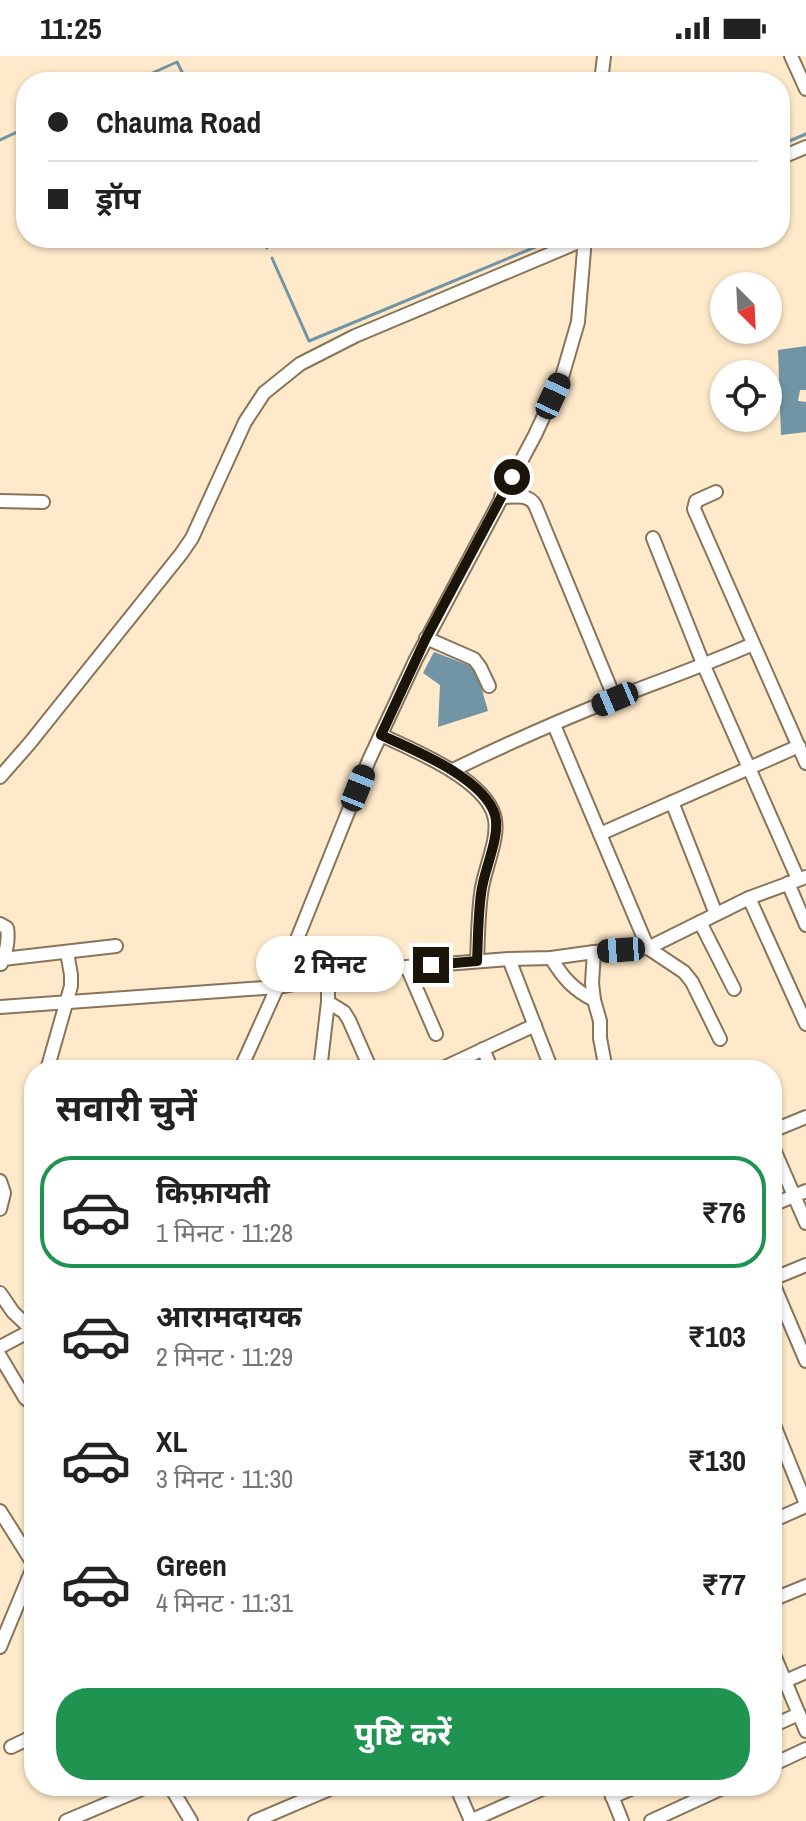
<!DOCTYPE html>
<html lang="hi">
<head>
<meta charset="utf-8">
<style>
	body { margin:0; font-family:"Archivo Narrow","Noto Sans Devanagari",sans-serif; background:#f2f2f2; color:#222; height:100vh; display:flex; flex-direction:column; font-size:30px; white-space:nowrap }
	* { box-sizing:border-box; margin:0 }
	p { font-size:26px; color:#767676 }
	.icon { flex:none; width:44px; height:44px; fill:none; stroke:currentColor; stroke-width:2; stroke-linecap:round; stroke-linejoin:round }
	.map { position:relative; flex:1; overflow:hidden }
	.sheet { position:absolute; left:24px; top:1004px; width:758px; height:736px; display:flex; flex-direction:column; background:#fff; border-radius:32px; box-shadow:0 2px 6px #0004 }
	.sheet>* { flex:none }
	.banner { position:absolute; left:16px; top:16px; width:774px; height:176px; border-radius:32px; box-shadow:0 2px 6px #0004; display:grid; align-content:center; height:176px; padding:0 32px; background:#fff }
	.needle { width:52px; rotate:156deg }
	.buttons { position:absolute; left:710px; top:216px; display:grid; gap:16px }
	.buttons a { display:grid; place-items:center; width:72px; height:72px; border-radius:50%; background:#fff; box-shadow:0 2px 6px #0004; font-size:40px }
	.end { position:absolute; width:36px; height:36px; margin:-18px; border:10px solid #1b1409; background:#fff; box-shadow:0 0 0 4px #fff }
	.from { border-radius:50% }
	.bubble { position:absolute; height:56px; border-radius:28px; background:#fff; box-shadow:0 2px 6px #0004; font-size:26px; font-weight:700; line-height:56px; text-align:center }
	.car { position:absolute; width:24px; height:48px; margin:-24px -12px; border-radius:10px; box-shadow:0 0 6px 2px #0007; background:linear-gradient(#222 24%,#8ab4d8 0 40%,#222 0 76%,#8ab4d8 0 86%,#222 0) }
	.banner b { display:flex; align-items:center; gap:28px; height:76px; font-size:30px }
	.banner b+b { border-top:2px solid #e0e0e0 }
	.banner i { width:20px; height:20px; background:#222 }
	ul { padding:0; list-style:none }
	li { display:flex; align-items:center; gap:24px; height:112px; margin:0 16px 12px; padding:0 16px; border:4px solid transparent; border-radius:32px }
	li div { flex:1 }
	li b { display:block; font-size:30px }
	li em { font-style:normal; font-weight:700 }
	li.on { border-color:#1f9450 }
	li>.icon { width:72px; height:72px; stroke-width:1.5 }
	h2 { padding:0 32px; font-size:36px; line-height:96px }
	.action { display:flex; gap:16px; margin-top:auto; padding:16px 32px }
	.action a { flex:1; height:92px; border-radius:32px; background:#1f9450; color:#fff; font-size:32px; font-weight:700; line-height:92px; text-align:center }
	.status { display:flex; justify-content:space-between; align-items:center; height:56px; padding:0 40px; background:#fff; direction:ltr }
	.status svg { height:22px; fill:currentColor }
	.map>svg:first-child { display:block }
</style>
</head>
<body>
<div class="status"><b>11:25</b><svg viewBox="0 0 49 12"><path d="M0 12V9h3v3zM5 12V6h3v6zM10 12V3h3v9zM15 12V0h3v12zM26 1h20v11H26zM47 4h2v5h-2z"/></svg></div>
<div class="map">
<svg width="806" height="1765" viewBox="0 0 806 1765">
	<rect width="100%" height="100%" fill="#fee9ca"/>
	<g fill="#7195a5">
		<path d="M806 290V334H800L798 345 806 346V376L781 379 778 294Z"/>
		<path d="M434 596 476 612 488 655 438 671 440 629 423 617Z"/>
	</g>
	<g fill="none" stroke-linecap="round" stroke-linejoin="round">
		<g stroke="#7195a5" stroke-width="3">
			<path d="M132 26 177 6 187 26"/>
			<path d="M0 84 26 72"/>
			<path d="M780 89 806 78"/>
			<path d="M262 182 267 192"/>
			<path d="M272 202 309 285 557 182"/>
		</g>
		<g stroke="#887559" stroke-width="16">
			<g id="minor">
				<path d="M791 0 806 33"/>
				<path d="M601 26 604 0"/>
				<path d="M780 102 806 91"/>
				<path d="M716 436 696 445 694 453 806 707"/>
				<path d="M501 441C513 441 528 437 535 449L615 643"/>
				<path d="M0 445 43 446"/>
				<path d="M653 482 704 610 798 823"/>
				<path d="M426 582 474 603 480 611 489 630"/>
				<path d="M554 669 648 892 684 916 692 926 720 983"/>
				<path d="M381 679C413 694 483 722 494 759 501 781 483 815 481 838 478 860 478 883 477 905"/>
				<path d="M453 714C506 688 561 664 616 642 662 624 708 608 753 588"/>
				<path d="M0 721 29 688 181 498 192 482 245 366 264 337 300 308 355 280 588 182"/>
				<path d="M672 746 716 858"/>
				<path d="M600 778 799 690"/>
				<path d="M788 827 806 869"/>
				<path d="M749 842 806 968"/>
				<path d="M700 866 734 933"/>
				<path d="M0 868 7 872C9 884 6 897 1 908"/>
				<path d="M594 896 592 927 594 944 600 965V982L606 1014"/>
				<path d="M551 902C563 922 574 934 594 944"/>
				<path d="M3 903 116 890"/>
				<path d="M509 903 552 1014"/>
				<path d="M407 911 436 978"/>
				<path d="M328 946 344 956 349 964 371 1014"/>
				<path d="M0 951 277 931 345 919 407 911 509 903 551 902 594 896 648 892 749 842 806 821"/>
				<path d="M483 993 492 1014"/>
				<path d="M47 1014 71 930V919L67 896"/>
				<path d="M240 1014 281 923 369 704 416 603 535 379 562 321 578 266 585 182"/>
				<path d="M320 1014 328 946V923"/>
				<path d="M439 1014 535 969"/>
				<path d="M772 1075 806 1061"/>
				<path d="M772 1089 806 1167"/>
				<path d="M0 1125 4 1137 0 1153"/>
				<path d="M772 1149 806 1135"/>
				<path d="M772 1223 806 1209"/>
				<path d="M772 1225 806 1305"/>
				<path d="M0 1237 13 1256 34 1276"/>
				<path d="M0 1291 32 1274"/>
				<path d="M0 1300 25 1342 31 1347H34"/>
				<path d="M772 1364 806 1448"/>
				<path d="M0 1455 34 1509"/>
				<path d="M772 1465 806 1450"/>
				<path d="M772 1544 806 1530"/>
				<path d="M0 1591 34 1509"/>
				<path d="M772 1594 806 1675"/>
				<path d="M772 1631 806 1616"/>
				<path d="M772 1670 799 1658"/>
				<path d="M11 1691 34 1680"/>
				<path d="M772 1709 806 1693"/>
				<path d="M170 1730 191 1765"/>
				<path d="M456 1730 471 1765"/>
				<path d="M608 1730 622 1765"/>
				<path d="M612 1741 638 1730"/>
				<path d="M66 1765 149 1730"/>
				<path d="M255 1765 337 1730"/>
				<path d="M470 1765 549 1730"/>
				<path d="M651 1765 727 1730"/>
			</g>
		</g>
		<use href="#minor" stroke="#fff" stroke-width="12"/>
	</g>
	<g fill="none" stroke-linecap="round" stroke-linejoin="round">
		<path stroke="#1b1409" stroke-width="10" d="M431 909 477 905C478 883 478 860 481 838 483 815 501 781 495 759 484 722 414 694 381 679L426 582 512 421"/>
	</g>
</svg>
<div class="buttons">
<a><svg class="needle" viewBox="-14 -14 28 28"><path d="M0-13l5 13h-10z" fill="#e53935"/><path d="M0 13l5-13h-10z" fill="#767676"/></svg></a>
<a><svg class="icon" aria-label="locate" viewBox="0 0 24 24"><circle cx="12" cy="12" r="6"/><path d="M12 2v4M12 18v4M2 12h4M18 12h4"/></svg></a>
</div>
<i class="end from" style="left:512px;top:421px"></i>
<i class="end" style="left:431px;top:909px"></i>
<div class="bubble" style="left:256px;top:880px;width:148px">2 मिनट</div>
<i class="car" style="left:553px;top:340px;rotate:25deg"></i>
<i class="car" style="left:615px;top:643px;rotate:247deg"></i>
<i class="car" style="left:358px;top:732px;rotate:22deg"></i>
<i class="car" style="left:621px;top:894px;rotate:266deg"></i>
<div class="banner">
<b><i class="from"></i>Chauma Road</b>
<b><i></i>ड्रॉप</b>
</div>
<section class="sheet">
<h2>सवारी चुनें</h2>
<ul>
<li class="on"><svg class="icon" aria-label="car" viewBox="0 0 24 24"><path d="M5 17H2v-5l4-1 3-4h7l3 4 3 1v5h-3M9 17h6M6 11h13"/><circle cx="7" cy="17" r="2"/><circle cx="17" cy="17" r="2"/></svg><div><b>किफ़ायती</b><p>1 मिनट · 11:28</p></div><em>₹76</em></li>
<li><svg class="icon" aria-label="car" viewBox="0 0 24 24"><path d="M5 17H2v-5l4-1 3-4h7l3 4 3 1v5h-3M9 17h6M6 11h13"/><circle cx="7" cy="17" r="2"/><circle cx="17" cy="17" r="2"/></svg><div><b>आरामदायक</b><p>2 मिनट · 11:29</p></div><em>₹103</em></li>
<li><svg class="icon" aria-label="car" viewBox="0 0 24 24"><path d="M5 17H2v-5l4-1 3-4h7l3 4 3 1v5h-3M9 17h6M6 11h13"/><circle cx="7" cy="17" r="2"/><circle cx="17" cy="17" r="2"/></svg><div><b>XL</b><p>3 मिनट · 11:30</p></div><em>₹130</em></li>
<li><svg class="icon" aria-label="car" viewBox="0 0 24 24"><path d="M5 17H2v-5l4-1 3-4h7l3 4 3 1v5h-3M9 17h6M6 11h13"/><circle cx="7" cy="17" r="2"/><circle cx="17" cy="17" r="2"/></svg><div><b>Green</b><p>4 मिनट · 11:31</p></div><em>₹77</em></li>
</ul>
<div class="action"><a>पुष्टि करें</a></div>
</section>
</div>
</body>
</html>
